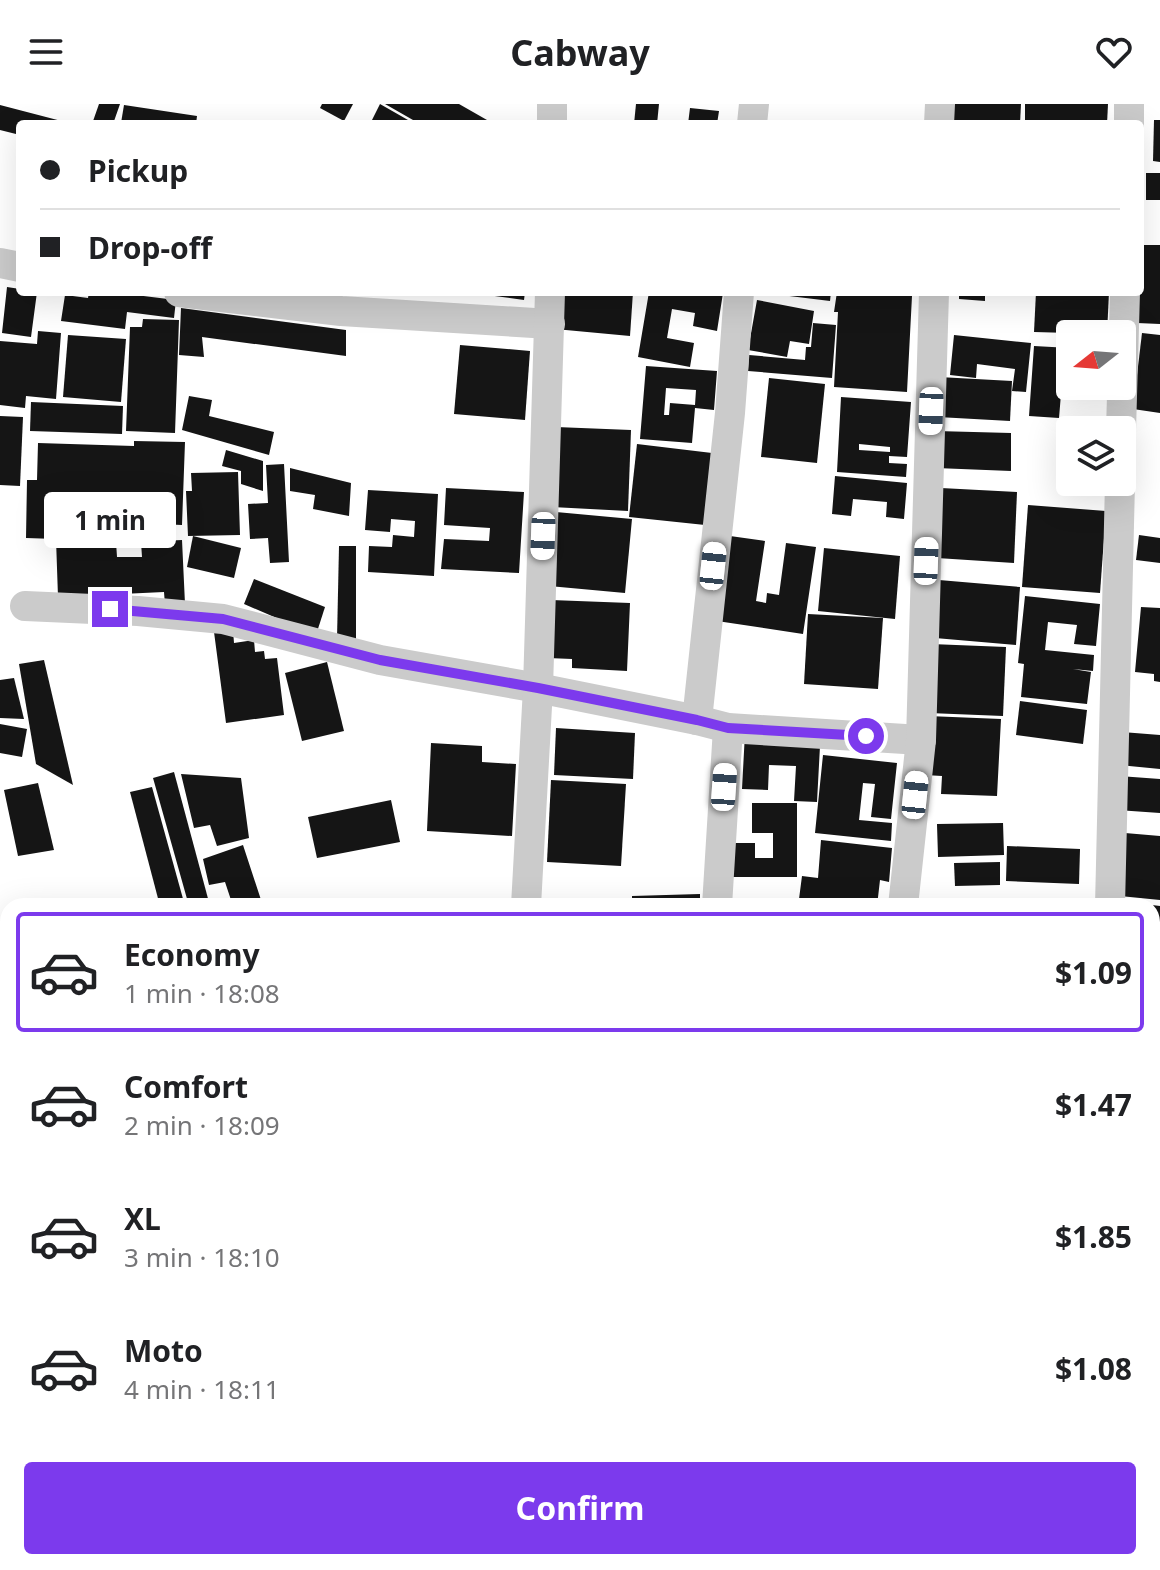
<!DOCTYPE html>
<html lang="en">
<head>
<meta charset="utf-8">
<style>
	body { margin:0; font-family:"Noto Sans",sans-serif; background:#f2f2f2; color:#202124; height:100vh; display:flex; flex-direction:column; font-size:30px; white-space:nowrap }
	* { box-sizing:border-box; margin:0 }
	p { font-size:26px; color:#757577 }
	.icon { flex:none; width:44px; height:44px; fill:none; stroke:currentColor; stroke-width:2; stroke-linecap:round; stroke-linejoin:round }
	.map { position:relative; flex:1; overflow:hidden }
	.drawer { position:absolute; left:0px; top:794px; width:1160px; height:672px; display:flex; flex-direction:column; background:#fff; border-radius:24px 24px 0 0; box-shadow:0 8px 32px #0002 }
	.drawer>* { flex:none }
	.guide { position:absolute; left:16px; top:16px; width:1128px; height:176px; border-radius:8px; box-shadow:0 8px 32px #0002; display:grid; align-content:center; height:176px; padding:0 24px; background:#fff }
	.needle { width:52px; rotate:253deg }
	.buttons { position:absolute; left:1056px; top:216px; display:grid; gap:16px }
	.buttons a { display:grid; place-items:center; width:80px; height:80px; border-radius:8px; background:#fff; box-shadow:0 8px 32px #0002; font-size:40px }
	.end { position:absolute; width:36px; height:36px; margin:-18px; border:10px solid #7c3aed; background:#fff; box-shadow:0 0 0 4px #fff }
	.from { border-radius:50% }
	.bubble { position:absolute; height:56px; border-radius:8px; background:#fff; box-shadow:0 8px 32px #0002; font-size:26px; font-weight:700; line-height:56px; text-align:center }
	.car { position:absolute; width:24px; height:48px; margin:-24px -12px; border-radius:10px; box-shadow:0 0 6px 2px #0007; background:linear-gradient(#fff 24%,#345 0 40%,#fff 0 76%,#345 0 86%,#fff 0) }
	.guide b { display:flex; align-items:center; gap:28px; height:76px; font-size:30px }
	.guide b+b { border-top:2px solid #e0e0e0 }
	.guide i { width:20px; height:20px; background:#202124 }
	ul { padding:14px 0 0; list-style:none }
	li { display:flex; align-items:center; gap:24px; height:120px; margin:0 16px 12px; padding:0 8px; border:4px solid transparent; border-radius:8px }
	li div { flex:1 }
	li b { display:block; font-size:30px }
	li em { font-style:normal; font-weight:700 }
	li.active { border-color:#7c3aed }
	li>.icon { width:72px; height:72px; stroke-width:1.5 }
	.button { display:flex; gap:16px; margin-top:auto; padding:16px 24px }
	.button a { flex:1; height:92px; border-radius:8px; background:#7c3aed; color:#fff; font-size:32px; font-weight:700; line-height:92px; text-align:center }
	header { display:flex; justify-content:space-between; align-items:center; height:104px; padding:0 24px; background:#fff; font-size:36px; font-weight:700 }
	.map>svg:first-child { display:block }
</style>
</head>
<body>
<header><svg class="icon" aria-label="menu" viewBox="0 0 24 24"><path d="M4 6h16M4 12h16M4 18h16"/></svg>Cabway<svg class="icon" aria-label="heart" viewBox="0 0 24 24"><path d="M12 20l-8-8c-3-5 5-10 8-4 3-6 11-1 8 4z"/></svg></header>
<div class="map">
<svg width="1160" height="1466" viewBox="0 0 1160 1466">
	<rect width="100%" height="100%" fill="#fff"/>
	<g fill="#151515" fill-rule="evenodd">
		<path d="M99 0H120L113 20H92Z"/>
		<path d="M322 0H353L344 17 320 4Z"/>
		<path d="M380 0 415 20H370Z"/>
		<path d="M385 0H459L494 20H420Z"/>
		<path d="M636 0H659L657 20H634Z"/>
		<path d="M951 0H1021L1020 20H950Z"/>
		<path d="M1025 0H1108L1107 20H1025Z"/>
		<path d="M0 1 69 19V20H20V31L0 26Z"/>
		<path d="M124 1 197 12 196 20 121 19Z"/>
		<path d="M690 4 719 7 717 20H688Z"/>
		<path d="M1154 16H1160V58L1153 57Z"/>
		<rect x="1146" y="69" width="14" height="27"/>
		<path d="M1140 141H1160V220L1137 219 1138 188H1140Z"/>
		<path d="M7 183 20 185V188H37L31 233 2 229Z"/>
		<path d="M89 188H111L176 196 174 214 127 208 125 225 61 217 65 191 88 194Z"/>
		<path d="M487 188H525L524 196 487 191Z"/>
		<path d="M558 188H633L630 232 555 225Z"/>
		<path d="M649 188 723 189 717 227 693 222 695 209 672 205 667 234 694 239 690 263 638 253Z"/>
		<path d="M773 188H831L830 197 773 190Z"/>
		<path d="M837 188 912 192 907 288 834 283 838 208H834Z"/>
		<path d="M959 188H985V197L959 195Z"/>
		<path d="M1036 188H1109L1107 230 1034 228Z"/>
		<path d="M757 196 814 207 809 240 790 237 787 253 748 246Z"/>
		<path d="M181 204 346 226V252L202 233 204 253 179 251Z"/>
		<path d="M143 215 179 216 175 329 126 327 130 223H142Z"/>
		<path d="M813 219 836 221 832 274 748 267 749 251 805 256 806 243H811Z"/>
		<path d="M38 227 61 229 56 295 26 292 25 304 0 301V237L37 240Z"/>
		<path d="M1142 229 1160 231V309L1133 305Z"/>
		<path d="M68 231 126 235 121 298 63 293Z"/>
		<path d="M954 231 1031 239 1026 288 1012 287 1015 265 977 260 976 274 950 271Z"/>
		<path d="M460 241 530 247 525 316 454 310Z"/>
		<path d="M1034 242 1070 244V267L1063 266 1059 314 1029 312Z"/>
		<path d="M646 262 717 267 714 306 695 304 692 339 640 335ZM666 284 696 286 695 301 670 299 669 311H664Z"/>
		<path d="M939 273 1012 277 1010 317 938 313Z"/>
		<path d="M769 274 825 280 817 359 761 353Z"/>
		<path d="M189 292 212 296 209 312 274 328 269 351 182 326Z"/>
		<path d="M841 293 911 298 907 353 889 352V359L907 360 906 373 837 368ZM859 340 890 343V348L859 346Z"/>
		<path d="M31 298 123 302 122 330 30 327Z"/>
		<path d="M0 312 23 313 20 382 0 381Z"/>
		<path d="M1067 317 1108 320 1107 326H1070V340L1065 339Z"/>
		<path d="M556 323 631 326 628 407 552 403Z"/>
		<path d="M936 327 1011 329V367L936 364Z"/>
		<path d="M134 337 185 338 182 421 136 419V434L113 433 114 400 56 399 55 431 108 428V438H116L117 453H142L141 438 182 436 185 500 165 501 164 488 58 493 56 435 26 434 27 376H37L38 339 134 342Z"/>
		<path d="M637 340 712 349 705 421 629 413Z"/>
		<path d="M226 346 263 357V387L241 380V367L222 362Z"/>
		<path d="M284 360 289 458 270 459 268 434 250 435 248 400 268 399 266 361Z"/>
		<path d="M290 364 351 379 349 412 313 405 315 391 290 387Z"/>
		<path d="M238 368 240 431 188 432 186 387H192L191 369Z"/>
		<path d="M835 372 907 379 904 415 886 413 887 398 853 395 851 412 832 410Z"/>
		<path d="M446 384 524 388 519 469 441 465 444 435 489 437 490 424 444 421Z"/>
		<path d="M941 384 1017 388 1014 459 937 454Z"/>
		<path d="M368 386 438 390 434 472 368 468 369 442 392 443 393 431 414 433 415 417 391 415 390 428 365 426Z"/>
		<path d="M1028 401 1106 407 1100 489 1022 483Z"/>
		<path d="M556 408 632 415 625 489 549 482Z"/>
		<path d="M1139 431 1160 434V459L1136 456Z"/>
		<path d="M193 432 241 444 234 474 187 463Z"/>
		<path d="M730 432 765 437 756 497 766 499 767 489 779 491 786 439 816 443 803 530 717 517Z"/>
		<path d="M339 442H356V539L337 535Z"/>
		<path d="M824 444 900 452 895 515 818 507Z"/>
		<path d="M254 475 325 503 316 531 244 500Z"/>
		<path d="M939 476 1020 483 1016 541 935 534Z"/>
		<path d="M1025 492 1100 500 1096 542 1074 540 1077 521 1048 518 1045 546 1094 551 1093 567 1073 565 1091 568 1087 600 1021 593 1024 560 1018 559Z"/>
		<path d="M551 496 630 499 627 567 572 564V555L548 554Z"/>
		<path d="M1141 503 1160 504V578L1154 577V570L1135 568Z"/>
		<path d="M808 510 883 514 878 585 804 580Z"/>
		<path d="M233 526 234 539 254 536 255 548 264 547 265 555 277 554 284 611 226 619 214 528Z"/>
		<path d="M931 540 1006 543 1003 612 929 609Z"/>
		<path d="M44 556 73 681 36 660 19 560Z"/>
		<path d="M327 558 344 627 302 637 285 569Z"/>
		<path d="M14 574 24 615 0 614V576Z"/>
		<path d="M1020 597 1087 606 1083 640 1016 631Z"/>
		<path d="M928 612 1001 615 997 692 941 690 942 672 925 671Z"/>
		<path d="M0 620 27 625 22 653 0 649Z"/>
		<path d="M556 624 635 629 633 675 554 671Z"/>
		<path d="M1122 628 1160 631V665L1119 661Z"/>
		<path d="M745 629 820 642 817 698 794 697 796 662 769 661 768 686 742 685Z"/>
		<path d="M431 639 482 642V658L516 660 512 732 427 727Z"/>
		<path d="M823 651 897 659 891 715 871 713 875 680 863 679 859 716 892 719 891 737 815 729Z"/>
		<path d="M174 668 210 802H189L153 674Z"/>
		<path d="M181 670 241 674 249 734 217 742 210 721 194 724Z"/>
		<path d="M1119 672 1160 675V709L1117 706Z"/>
		<path d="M551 676 626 680 621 762 547 758Z"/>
		<path d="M38 679 54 746 18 752 4 686Z"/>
		<path d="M152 683 185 802H160L130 688Z"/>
		<path d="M391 696 400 738 317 754 308 713Z"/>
		<path d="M752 699H797V773H729V739H755V754H773V729H752Z"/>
		<path d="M1003 719 1004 751 938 753 937 720Z"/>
		<path d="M1125 729 1160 732V796L1120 792Z"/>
		<path d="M821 736 892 744 889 778 880 776 877 802 799 795 802 772 818 774Z"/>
		<path d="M243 741 263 802H233L225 778 209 781 203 755Z"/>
		<path d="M1007 742 1080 745 1079 780 1006 777Z"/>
		<path d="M1000 758V781L955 782 954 759Z"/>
		<path d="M700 790V802H632V792Z"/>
		<path d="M440 798H512V802H441Z"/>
		<path d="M1152 801 1160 802V867H1152Z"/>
		<rect x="1152" y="952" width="8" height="65"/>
		<path d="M1152 1018 1160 1019V1090H1152Z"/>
		<path d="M8 1140V1165L0 1166V1141Z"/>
		<rect x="0" y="1191" width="8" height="25"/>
		<path d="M17 1458H89L91 1466H19Z"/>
	</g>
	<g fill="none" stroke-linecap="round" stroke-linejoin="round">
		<path stroke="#cbcbcb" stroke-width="16" d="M215 1460 216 1466"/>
		<g stroke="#cbcbcb" stroke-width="30">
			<path d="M552 20V0"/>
			<path d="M752 20 754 0"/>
			<path d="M939 20 940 0"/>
			<path d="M1129 20V0"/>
			<path d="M0 159 20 163"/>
			<path d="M179 188 341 207 550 220"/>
			<path d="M1121 326 1125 188"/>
			<path d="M25 502 138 507 223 515 380 556 538 584 697 616 728 624 921 636"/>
			<path d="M697 616 730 309 739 188"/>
			<path d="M526 802 538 584 550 188"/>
			<path d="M717 802 728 624"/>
			<path d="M903 802 921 636 934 188"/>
			<path d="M1110 802 1120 378"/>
			<path d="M636 1458 638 1466"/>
			<path d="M897 1458V1466"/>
			<path d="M708 1466 709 1458"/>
			<path d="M1096 1466V1458"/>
		</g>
	</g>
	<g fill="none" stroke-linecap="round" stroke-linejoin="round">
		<path stroke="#7c3aed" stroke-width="10" d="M110 505 223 515 380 556 538 584 697 616 728 624 866 632"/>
	</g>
</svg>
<div class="buttons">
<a><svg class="needle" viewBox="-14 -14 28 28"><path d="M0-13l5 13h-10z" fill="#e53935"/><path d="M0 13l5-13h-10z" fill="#757577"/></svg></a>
<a><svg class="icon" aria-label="layers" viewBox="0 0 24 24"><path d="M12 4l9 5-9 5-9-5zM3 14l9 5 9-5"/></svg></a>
</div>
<i class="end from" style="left:866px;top:632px"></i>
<i class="end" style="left:110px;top:505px"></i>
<div class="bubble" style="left:44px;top:388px;width:132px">1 min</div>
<i class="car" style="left:931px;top:307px;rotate:182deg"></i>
<i class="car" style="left:543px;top:432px;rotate:182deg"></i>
<i class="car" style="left:926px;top:457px;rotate:2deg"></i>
<i class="car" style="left:713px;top:462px;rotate:6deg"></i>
<i class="car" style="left:724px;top:683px;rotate:4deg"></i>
<i class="car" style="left:915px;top:691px;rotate:6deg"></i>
<div class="guide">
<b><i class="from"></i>Pickup</b>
<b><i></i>Drop-off</b>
</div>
<section class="drawer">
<ul>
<li class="active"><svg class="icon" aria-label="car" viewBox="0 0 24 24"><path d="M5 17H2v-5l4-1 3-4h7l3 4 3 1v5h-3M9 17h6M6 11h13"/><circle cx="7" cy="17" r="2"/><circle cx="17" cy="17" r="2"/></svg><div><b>Economy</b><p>1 min · 18:08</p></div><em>$1.09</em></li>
<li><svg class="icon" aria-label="car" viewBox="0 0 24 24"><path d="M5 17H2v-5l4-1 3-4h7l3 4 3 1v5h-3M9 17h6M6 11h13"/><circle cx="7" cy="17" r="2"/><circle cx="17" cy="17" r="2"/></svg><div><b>Comfort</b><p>2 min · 18:09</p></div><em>$1.47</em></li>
<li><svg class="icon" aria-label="car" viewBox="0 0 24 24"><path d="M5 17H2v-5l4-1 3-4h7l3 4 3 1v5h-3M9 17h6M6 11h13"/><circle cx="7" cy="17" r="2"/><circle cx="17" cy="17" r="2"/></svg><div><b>XL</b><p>3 min · 18:10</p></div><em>$1.85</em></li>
<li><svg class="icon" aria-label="car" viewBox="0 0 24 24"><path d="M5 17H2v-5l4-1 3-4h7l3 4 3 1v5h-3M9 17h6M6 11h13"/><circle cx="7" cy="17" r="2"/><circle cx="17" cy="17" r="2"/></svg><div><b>Moto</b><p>4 min · 18:11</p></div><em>$1.08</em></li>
</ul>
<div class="button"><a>Confirm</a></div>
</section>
</div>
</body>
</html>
